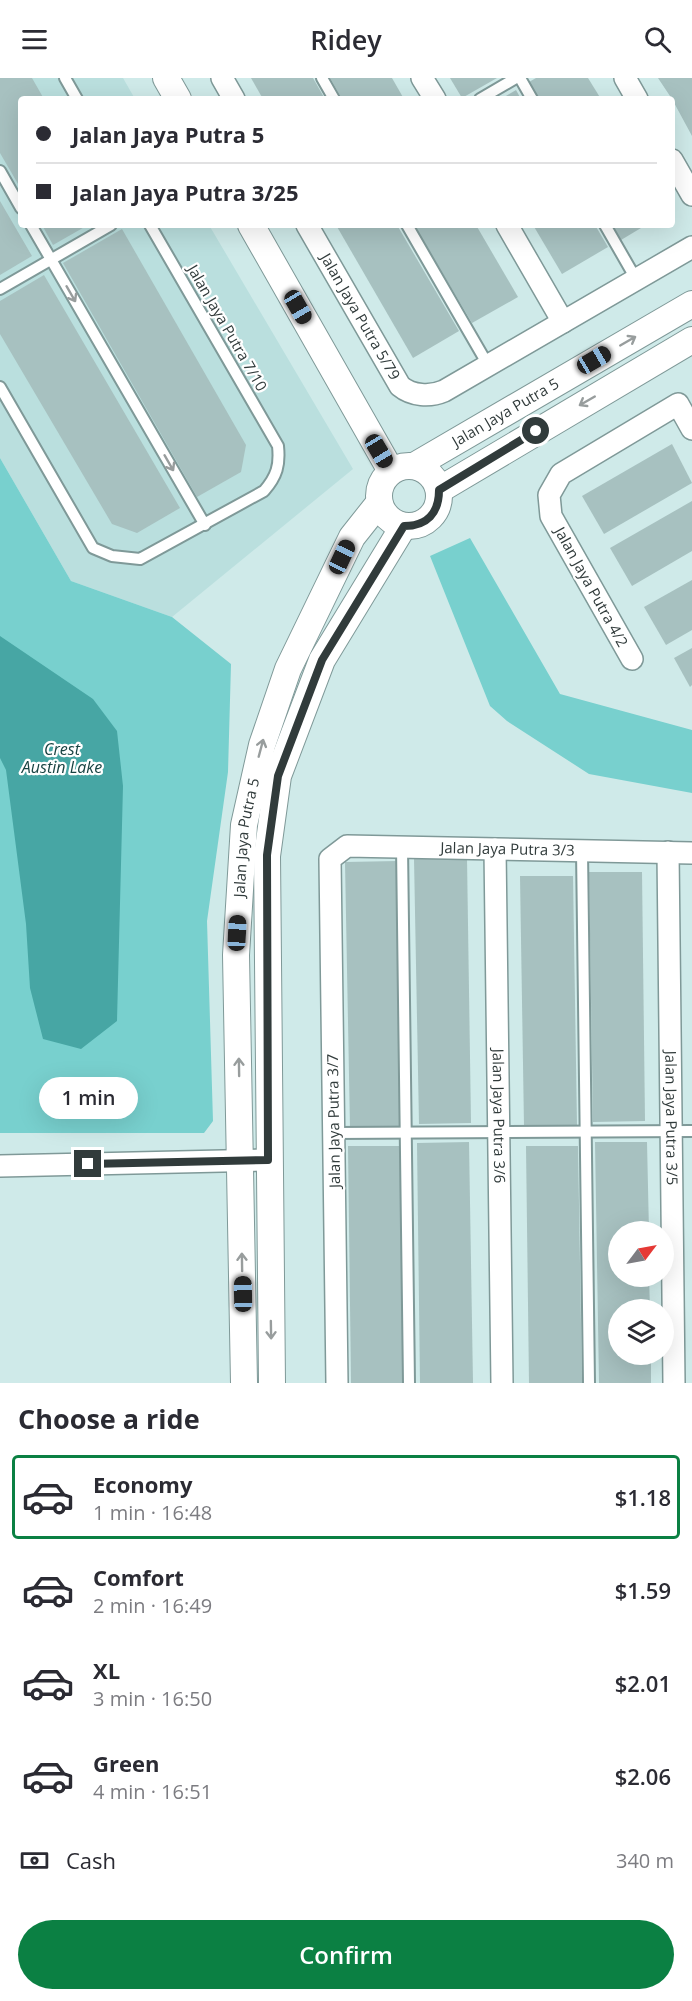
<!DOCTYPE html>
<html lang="en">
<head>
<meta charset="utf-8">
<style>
	body { margin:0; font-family:"Open Sans",sans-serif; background:#f2f2f3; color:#2b2b33; height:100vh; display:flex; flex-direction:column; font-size:22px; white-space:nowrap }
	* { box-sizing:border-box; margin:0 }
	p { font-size:20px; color:#7c7c81 }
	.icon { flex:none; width:33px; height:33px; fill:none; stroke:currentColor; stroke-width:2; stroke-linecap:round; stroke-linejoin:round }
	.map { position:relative; height:1305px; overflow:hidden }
	.panel { display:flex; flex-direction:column; background:#fff; flex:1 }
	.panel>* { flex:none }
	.banner { position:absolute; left:18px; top:18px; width:657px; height:132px; border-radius:6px; box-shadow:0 6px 24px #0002; display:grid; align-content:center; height:132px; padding:0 18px; background:#fff }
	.needle { width:39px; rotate:58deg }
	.buttons { position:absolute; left:608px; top:1143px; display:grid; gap:12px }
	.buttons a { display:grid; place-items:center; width:66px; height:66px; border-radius:50%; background:#fff; box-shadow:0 6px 24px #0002; font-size:30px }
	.end { position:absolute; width:27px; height:27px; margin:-14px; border:8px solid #313b3b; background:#fff; box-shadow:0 0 0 3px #fff }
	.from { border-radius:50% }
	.bubble { position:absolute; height:42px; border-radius:21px; background:#fff; box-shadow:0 6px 24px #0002; font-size:20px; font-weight:600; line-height:42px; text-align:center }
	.car { position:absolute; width:18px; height:36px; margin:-18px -9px; border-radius:8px; box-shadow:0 0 4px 2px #0007; background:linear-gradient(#222 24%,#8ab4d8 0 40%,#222 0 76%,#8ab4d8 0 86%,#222 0) }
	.banner b { display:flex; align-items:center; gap:21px; height:57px; font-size:22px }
	.banner b+b { border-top:2px solid #e1e1e2 }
	.banner i { width:15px; height:15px; background:#2b2b33 }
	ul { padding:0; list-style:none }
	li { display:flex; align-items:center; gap:18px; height:84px; margin:0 12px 9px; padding:0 6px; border:3px solid transparent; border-radius:6px }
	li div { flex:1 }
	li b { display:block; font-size:22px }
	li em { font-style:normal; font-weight:600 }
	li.current { border-color:#0b8043 }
	li>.icon { width:54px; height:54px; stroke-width:1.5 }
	h2 { padding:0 18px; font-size:27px; line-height:72px }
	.pay { display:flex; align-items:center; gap:15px; height:66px; padding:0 18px; font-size:22px }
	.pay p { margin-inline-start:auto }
	.button { display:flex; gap:12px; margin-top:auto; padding:12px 18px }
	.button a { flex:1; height:69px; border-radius:36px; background:#0b8043; color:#fff; font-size:24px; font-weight:600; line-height:69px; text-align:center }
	header { display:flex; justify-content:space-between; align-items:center; height:78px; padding:0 18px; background:#fff; font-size:27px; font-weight:600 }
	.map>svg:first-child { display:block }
</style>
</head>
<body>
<header><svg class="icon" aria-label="menu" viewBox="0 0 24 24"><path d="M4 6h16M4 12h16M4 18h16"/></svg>Ridey<svg class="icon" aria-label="search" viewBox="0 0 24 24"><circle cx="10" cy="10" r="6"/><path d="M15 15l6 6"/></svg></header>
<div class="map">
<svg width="692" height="1305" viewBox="0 0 692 1305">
	<rect width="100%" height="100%" fill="#cfeae9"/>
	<path fill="#badfde" d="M0 0H123L135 21H21V147H209L353 391 172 539 71 503 0 380Z"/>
	<g fill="#78d0ce">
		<path d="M0 380 71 503 172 539 231 586 228 694 207 843 213 1043 204 1055H0Z"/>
		<path d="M470 460 560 616 692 652V715L589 696 507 643 490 628 430 478Z"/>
	</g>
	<path fill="#47a6a4" d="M0 558 93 621 117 653 123 708 117 943 81 971 43 961 30 910 26 846 6 692 0 680Z"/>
	<g fill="#a7c1c0">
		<path d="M0 0H32L44 21H21V111L0 75Z"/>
		<path d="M251 0H313L325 21H263Z"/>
		<path d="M330 0H392L404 21H342Z"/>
		<path d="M450 0H497L462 20Z"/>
		<path d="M536 0H588L601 21H539L529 4Z"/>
		<path d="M658 0H692V58L672 21Z"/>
		<path d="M516 12 521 21H501Z"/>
		<path d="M0 123 32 178 0 197Z"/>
		<path d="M42 147H88L53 167Z"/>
		<path d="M336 147H397L459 253 413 280Z"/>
		<path d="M414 147H476L518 219 472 245Z"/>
		<path d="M533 147H595L608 169 562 196Z"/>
		<path d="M612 147H646L621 162Z"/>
		<path d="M122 151 246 367 241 394 197 419 63 185Z"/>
		<path d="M44 197 180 430 137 455 112 446 0 256V223Z"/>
		<path d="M672 366 692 405 604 456 582 418Z"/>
		<path d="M692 423V473L632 508 610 470Z"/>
		<path d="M692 502V552L666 567 644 529Z"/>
		<path d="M692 570V607L690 609 674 580Z"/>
		<path d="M414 780H467L471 1045 419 1046Z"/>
		<path d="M398 783 402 1049 350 1050 345 784Z"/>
		<path d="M589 794H642L645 1043 593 1044Z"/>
		<path d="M520 798H573L577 1047 524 1048Z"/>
		<path d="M469 1064 473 1305H420L417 1065Z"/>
		<path d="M595 1064H647L649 1154H618V1198H649L650 1232H618V1276H651V1305H599Z"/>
		<path d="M348 1068H400L404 1305H351Z"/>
		<path d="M526 1068H578L582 1305H529Z"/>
	</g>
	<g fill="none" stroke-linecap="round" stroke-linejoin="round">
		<g stroke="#7f9998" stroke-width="14">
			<g id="service">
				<path d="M65 0 77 21"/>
				<path d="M322 0 334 21"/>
				<path d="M520 0 532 21"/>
				<path d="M480 21 516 0"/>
				<path d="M0 93 21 130"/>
				<path d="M31 147 205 447"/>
				<path d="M407 147 488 287"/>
				<path d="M605 147 636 201"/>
				<path d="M0 211 111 147"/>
				<path d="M0 309 93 470 112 478 140 481 264 413C277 398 280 387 278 368L150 147"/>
				<path d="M402 769 409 1305"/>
				<path d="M582 773 589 1305"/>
				<path d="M334 1055 692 1053"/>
			</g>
		</g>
		<g stroke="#7f9998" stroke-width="24">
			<g id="minor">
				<path d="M222 0 234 21"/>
				<path d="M422 0 435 21"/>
				<path d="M625 0 637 21"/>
				<path d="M672 82 692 117"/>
				<path id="s1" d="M307 147 400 308C412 318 430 319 444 313L692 169"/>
				<path d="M507 147 563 244"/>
				<path d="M632 581 551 438 549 417 561 396 678 326 692 351"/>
				<path id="s2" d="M495 771 502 1305"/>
				<path id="s3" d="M668 774 674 1305"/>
				<path d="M0 1088 268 1082"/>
				<path id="s4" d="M337 1305 330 781 347 768 692 775"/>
			</g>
		</g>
		<g stroke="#7f9998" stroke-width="28">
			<g id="tertiary">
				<path d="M166 0 178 21"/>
				<path d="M251 147 391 393"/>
				<circle cx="409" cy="418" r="30"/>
				<path id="s5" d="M414 388 692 226"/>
				<path d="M439 412 692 262"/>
				<path id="s6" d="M244 1305 236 877 244 747 262 667 288 591 352 459 379 425"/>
				<path d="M272 1305 267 778 278 698 322 582 403 449"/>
			</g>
		</g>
		<use href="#service" stroke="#fff" stroke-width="10"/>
		<use href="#minor" stroke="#fff" stroke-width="21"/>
		<use href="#tertiary" stroke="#fff" stroke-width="26"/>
	</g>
	<defs><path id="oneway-shaft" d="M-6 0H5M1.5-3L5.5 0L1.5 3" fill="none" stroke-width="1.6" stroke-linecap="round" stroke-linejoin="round" transform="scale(1.5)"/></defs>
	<g stroke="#989d9d">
		<use href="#oneway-shaft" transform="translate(71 216) rotate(60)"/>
		<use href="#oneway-shaft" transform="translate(628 263) rotate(-30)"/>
		<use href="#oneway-shaft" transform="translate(587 323) rotate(150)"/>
		<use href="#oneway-shaft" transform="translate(169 385) rotate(60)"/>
		<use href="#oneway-shaft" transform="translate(261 670) rotate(-75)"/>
		<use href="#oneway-shaft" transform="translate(239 989) rotate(-91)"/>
		<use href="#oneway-shaft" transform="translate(242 1184) rotate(-91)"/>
		<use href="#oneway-shaft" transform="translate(271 1252) rotate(89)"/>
	</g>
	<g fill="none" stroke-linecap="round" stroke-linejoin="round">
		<path stroke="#313b3b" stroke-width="8" d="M88 1086 268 1082 267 777 278 698 322 582 404 448C427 448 439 435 439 412L536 353"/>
	</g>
	<g text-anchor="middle" stroke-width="4.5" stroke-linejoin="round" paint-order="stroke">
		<g font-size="15" fill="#313b3b" stroke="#fff">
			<text dy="5" stroke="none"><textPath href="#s1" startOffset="106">Jalan Jaya Putra 5/79</textPath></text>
			<text transform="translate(227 250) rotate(60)" y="5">Jalan Jaya Putra 7/10</text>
			<text dy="5" stroke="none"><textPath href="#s5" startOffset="106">Jalan Jaya Putra 5</textPath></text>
			<text transform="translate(591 509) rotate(61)" y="5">Jalan Jaya Putra 4/2</text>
			<text dy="5" stroke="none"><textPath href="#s6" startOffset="546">Jalan Jaya Putra 5</textPath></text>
			<text dy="5" stroke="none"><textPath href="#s4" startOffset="706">Jalan Jaya Putra 3/3</textPath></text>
			<text dy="5" stroke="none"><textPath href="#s2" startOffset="267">Jalan Jaya Putra 3/6</textPath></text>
			<text dy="5" stroke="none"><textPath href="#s3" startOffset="266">Jalan Jaya Putra 3/5</textPath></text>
			<text transform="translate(334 1043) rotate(-91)" y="5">Jalan Jaya Putra 3/7</text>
		</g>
		<g font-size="16" font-style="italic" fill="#184342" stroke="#fff">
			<text x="62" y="677">Crest<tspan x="62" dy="18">Austin Lake</tspan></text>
		</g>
	</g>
</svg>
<div class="buttons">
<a><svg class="needle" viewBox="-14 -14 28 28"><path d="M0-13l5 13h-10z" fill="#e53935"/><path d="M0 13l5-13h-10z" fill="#7c7c81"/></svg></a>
<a><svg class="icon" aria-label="layers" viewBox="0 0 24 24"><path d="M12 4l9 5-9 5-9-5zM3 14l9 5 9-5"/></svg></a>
</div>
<i class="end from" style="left:536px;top:353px"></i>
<i class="end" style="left:88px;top:1086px"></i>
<div class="bubble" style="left:39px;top:999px;width:99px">1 min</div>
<i class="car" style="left:298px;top:229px;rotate:150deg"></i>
<i class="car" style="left:594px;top:282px;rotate:60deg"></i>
<i class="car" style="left:379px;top:373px;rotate:149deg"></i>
<i class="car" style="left:342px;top:479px;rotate:25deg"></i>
<i class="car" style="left:237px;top:855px;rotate:3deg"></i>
<i class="car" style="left:243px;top:1216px;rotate:359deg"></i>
<div class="banner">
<b><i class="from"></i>Jalan Jaya Putra 5</b>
<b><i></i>Jalan Jaya Putra 3/25</b>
</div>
</div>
<section class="panel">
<h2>Choose a ride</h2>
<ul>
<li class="current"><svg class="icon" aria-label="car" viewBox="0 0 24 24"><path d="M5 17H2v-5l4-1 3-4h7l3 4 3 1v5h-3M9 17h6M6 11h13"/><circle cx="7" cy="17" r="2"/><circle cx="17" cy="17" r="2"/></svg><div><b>Economy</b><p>1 min · 16:48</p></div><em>$1.18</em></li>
<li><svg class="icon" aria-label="car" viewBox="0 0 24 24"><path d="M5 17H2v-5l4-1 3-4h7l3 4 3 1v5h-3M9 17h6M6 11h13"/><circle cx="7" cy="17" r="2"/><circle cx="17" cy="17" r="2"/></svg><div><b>Comfort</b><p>2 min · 16:49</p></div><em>$1.59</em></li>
<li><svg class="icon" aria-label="car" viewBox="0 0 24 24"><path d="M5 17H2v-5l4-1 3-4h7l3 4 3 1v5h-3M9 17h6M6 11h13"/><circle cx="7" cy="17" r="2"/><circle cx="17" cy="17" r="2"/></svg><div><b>XL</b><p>3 min · 16:50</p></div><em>$2.01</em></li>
<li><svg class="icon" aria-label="car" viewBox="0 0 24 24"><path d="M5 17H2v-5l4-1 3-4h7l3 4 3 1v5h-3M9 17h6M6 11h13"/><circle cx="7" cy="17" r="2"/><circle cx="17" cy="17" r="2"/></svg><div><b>Green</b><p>4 min · 16:51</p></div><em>$2.06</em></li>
</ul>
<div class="pay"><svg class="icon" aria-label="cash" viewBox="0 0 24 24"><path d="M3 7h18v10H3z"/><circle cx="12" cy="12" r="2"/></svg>Cash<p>340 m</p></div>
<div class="button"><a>Confirm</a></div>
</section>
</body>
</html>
